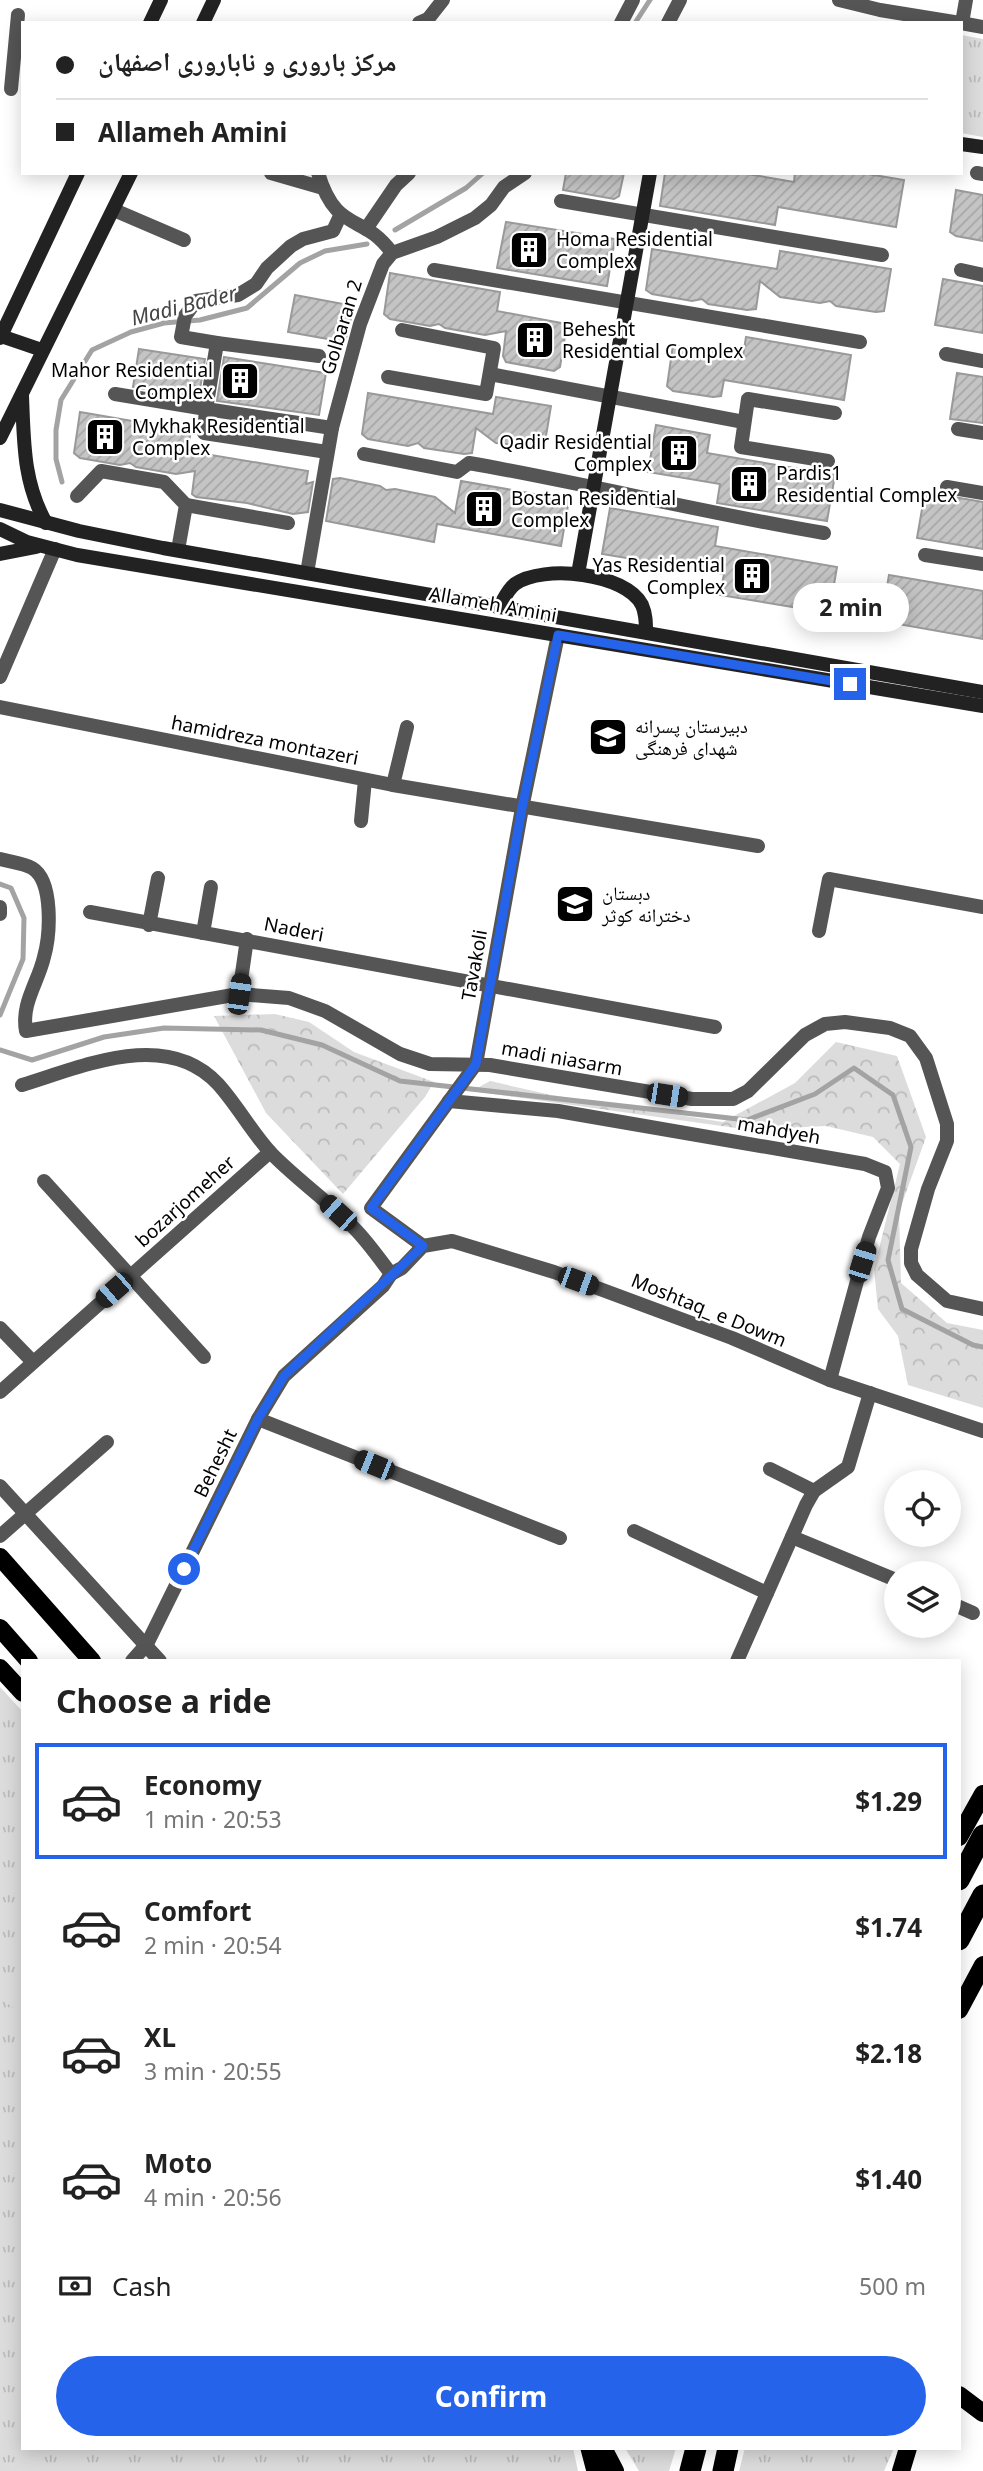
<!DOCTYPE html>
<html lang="en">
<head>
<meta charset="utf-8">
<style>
	body { margin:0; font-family:"Noto Sans","Noto Naskh Arabic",sans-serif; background:#f6f6f6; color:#222; height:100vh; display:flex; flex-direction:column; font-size:26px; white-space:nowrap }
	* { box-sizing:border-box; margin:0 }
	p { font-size:23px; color:#767676 }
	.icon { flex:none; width:38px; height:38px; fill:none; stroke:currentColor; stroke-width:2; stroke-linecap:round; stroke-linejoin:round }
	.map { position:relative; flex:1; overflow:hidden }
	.details { position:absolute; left:21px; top:1659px; width:940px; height:791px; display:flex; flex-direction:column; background:#fff; border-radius:0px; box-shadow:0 4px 18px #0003 }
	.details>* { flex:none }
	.top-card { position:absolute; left:21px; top:21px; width:942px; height:154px; border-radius:0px; box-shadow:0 4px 18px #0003; display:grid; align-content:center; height:154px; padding:0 35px; background:#fff }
	.controls { position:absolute; left:884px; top:1470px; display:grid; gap:14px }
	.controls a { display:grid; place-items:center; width:77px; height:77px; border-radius:50%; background:#fff; box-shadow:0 4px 18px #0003; font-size:35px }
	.end { position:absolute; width:32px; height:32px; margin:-16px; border:9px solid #2563eb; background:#fff; box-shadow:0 0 0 4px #fff }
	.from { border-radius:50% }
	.bubble { position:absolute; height:49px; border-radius:24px; background:#fff; box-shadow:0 4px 18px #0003; font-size:23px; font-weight:700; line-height:49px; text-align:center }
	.car { position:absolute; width:21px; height:42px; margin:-21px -10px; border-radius:9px; box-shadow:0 0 5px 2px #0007; background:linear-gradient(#222 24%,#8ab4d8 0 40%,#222 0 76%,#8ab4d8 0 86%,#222 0) }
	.top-card b { display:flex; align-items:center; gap:24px; height:66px; font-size:26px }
	.top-card b+b { border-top:2px solid #e0e0e0 }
	.top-card i { width:18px; height:18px; background:#222 }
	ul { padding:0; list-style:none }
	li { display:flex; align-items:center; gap:21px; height:116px; margin:0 14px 10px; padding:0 21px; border:4px solid transparent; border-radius:0px }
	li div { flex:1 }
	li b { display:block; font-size:26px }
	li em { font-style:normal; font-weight:700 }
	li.selected { border-color:#2563eb }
	li>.icon { width:63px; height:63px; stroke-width:1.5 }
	h2 { padding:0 35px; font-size:32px; line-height:84px }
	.pay { display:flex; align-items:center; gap:18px; height:77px; padding:0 35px; font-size:26px }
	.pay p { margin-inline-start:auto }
	.cta { display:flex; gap:14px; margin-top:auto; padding:14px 35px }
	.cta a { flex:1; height:80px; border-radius:42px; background:#2563eb; color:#fff; font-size:28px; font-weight:700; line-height:80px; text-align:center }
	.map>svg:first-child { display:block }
</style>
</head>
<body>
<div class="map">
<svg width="983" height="2471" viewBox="0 0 983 2471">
	<defs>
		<pattern id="forest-crowns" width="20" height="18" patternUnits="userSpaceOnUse" patternTransform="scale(1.75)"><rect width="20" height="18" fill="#dcdcdc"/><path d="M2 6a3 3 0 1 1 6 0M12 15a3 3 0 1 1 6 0" fill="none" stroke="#bbb"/></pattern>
		<pattern id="park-tufts" width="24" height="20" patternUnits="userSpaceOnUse" patternTransform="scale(1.75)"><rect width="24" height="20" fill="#dcdcdc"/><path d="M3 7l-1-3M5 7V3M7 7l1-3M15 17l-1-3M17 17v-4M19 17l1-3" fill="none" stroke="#bbb"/></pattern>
		<pattern id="building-hatch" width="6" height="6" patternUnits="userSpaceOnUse" patternTransform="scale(1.75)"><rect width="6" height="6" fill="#c4c4c4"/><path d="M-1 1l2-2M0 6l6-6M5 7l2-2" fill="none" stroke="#a7a7a7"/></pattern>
	</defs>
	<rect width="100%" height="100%" fill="#fff"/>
	<g fill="url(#forest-crowns)">
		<path d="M275 1014 309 1022 354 1052 434 1082 425 1097 343 1194 266 1113 214 1016Z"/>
		<path d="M836 1042 897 1056 926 1137 899 1212 901 1283 947 1323 983 1330V1408L908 1385 898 1336 878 1309 874 1269 900 1164 873 1137 826 1126 750 1130 472 1091 490 1081 551 1095 723 1122 795 1083Z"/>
	</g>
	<g fill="url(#park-tufts)">
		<path d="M961 35 983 39V137L961 133Z"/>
		<path d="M0 1687 23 1712V2448H573L578 2471H0Z"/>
		<path d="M625 2448H676L669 2471H639Z"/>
		<path d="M745 2448H894L884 2471H739Z"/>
	</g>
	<g fill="#dcdcdc">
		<path d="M23 1970V2014L2 2000Z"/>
		<path d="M23 2135V2182L2 2168Z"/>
	</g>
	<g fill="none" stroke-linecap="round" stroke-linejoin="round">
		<g stroke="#a3a3a3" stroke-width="5">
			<path d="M635 23 650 0"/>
			<path d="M395 230 466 188 483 173"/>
			<path d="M62 482 56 459V430L61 400 92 350 131 332 164 323 200 320 247 308 300 263 325 251 367 244"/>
			<path d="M0 884 11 888 24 918 23 959 0 1015"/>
			<path d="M0 1050 32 1060 104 1037 164 1028 261 1030 322 1045 400 1081 747 1120 815 1094 854 1068 893 1095 911 1147 888 1260 902 1309 973 1345 983 1347"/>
		</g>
	</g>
	<g fill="url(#building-hatch)" stroke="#999" stroke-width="2">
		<path d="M566 173H624L619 196 614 199 563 190Z"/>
		<path d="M665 173H742L794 182 795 173H862L904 180 896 227 778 207 775 225 660 206Z"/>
		<path d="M956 190 983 195V241L956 236 950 232Z"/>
		<path d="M506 222 615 239 607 286 497 268Z"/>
		<path d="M652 249 777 269 780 251 891 269 884 311 876 312 836 306 830 301 820 303 780 297 760 281 756 309 747 310 708 304 702 299 692 301 652 294 646 290Z"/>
		<path d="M390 273 500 292 497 311 567 324 560 367 554 371 506 362 503 356 506 331 485 335 445 328 439 324 430 326 390 319 384 314Z"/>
		<path d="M943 279 983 286V333L935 325Z"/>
		<path d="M295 295 354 306 345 342 288 332Z"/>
		<path d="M746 337 851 355 844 400 724 380 721 396 713 397 673 391 667 386 673 345 743 356Z"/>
		<path d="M139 349 205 359 200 389 189 382 187 396 133 387Z"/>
		<path d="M224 357 326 373 319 415 217 401Z"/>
		<path d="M957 373 983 377V423L950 419Z"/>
		<path d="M368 393 493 414 496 397 551 406 544 448 496 443 476 428 472 453 464 454 424 448 418 443 408 446 368 439 362 434Z"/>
		<path d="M80 412 191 431 187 451 308 471 306 484 313 482 308 512 293 514 247 503 196 497 192 494 195 471 176 474 136 467 130 463 120 465 80 458 74 453Z"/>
		<path d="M656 425 710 435 707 453 835 475 827 521 717 503 720 484 648 472Z"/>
		<path d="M340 478 380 486 386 490 395 489 435 497 455 513 461 481 569 500 561 546 437 524 434 542 326 521 333 479Z"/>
		<path d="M925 492 983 502V549L917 538Z"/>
		<path d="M610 508 718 527 715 546 837 567 829 613 720 595 724 574 602 554Z"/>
		<path d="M889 575 983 591V639L881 621Z"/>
	</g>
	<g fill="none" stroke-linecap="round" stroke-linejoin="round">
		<g stroke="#555" stroke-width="14">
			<path d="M839 0 880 10 960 23"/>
			<path d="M419 23 428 19 443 0"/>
			<path d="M621 23 633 0"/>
			<path d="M668 23 680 0"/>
			<path d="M961 23 983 27"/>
			<path d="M962 23 966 0"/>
			<path d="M11 89 18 15"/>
			<path d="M271 173 323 188"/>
			<path d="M318 173C337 235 363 212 392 253"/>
			<path d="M977 173 983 174"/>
			<path d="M561 201 882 255"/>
			<path d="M114 210 184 240"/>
			<path d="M366 229 396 185 409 173"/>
			<path d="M434 270 860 342"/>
			<path d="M961 270 983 275"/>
			<path d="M217 343 181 337 185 316 196 301 238 295 256 284 267 268 291 246 303 239 333 231 340 216"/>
			<path d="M946 354 983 361"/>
			<path d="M319 356 217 343 206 409 332 428"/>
			<path d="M490 374 744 422"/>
			<path d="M388 377 486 394 494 348 402 330"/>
			<path d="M115 394 206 409 204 433 327 452"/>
			<path d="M958 429 983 433"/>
			<path d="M364 454 457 472 469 463C588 484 705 513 824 533"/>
			<path d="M828 461 741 447 748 399 835 413"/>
			<path d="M947 487 983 493"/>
			<path d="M77 496 101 471 164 482 186 505 178 550"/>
			<path d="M186 505 288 523"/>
			<path d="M925 555 983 564"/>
			<path d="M307 573 332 428 360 324 383 264 392 253 437 237 475 218 491 205 504 187 525 173"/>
			<path d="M0 677 55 549"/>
			<path d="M0 707 393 785 758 846"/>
			<path d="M393 785 407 727"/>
			<path d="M361 821 365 780"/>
			<path d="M0 859C10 862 23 863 32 868 54 881 50 936 44 957 38 983 21 1003 26 1031L239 994 289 998 325 1011 400 1054 430 1064 490 1065 692 1099H733L748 1091 805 1035 825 1024 845 1022 890 1028 910 1036 926 1058 947 1124V1141L928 1189 911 1249V1263L917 1275 947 1301 983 1309"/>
			<path d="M0 907V914"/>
			<path d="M90 912 715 1027"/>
			<path d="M149 925 158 878"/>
			<path d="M819 931 829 879 983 907"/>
			<path d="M203 933 211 887"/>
			<path d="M239 994 247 939"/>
			<path d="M22 1085C82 1067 166 1028 218 1084 237 1105 251 1131 270 1152 296 1179 328 1201 354 1228 367 1241 379 1258 391 1274L402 1268 423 1246 452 1241 554 1272 732 1338 830 1380 983 1431"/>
			<path d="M449 1101 558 1111 865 1164 885 1172 888 1188 869 1237 830 1380"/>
			<path d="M44 1181 204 1357"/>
			<path d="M423 1246 371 1208 476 1064 522 808 558 635"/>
			<path d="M0 1328 33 1362"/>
			<path d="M0 1392 270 1152"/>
			<path d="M258 1419 560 1538"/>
			<path d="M770 1469 814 1491"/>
			<path d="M0 1486 160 1661"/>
			<path d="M634 1531 767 1593"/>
			<path d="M0 1536 107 1442"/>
			<path d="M792 1537 896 1580"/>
			<path d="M948 1602 973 1613"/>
			<path d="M132 1661 147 1644 258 1419 284 1376 383 1286 391 1274"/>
			<path d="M737 1661 806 1505 814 1491 848 1467 870 1393"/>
		</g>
		<g stroke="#222" stroke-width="14">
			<path d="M150 23 161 0"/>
			<path d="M203 23 214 0"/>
			<path d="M961 144 983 147"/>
			<path d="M1 336 42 350"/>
			<path d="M0 338 78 173"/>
			<path d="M22 396C24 442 23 482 46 523"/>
			<path d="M0 438 131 173"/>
			<path d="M0 510 79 531 163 548 983 692"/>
			<path d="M0 529 27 542 77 555 983 706"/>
			<path d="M0 554 36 547"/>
			<path d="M578 574 650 173"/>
			<path d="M499 607C504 599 508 589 515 584 543 564 626 573 642 605 646 614 646 623 646 632"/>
		</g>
		<g stroke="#000" stroke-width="18">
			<path d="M0 1557 92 1661"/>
			<path d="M0 1628 29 1661"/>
			<path d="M0 1668 23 1693"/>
			<path d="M959 1837 983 1794"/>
			<path d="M959 2010 983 1965"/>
			<path d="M959 2395 983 2413"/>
			<path d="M603 2448 615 2471"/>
			<path d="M901 2471 908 2448"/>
		</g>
		<g stroke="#000" stroke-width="21">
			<path d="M959 1880 983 1835"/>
			<path d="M959 1940 983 1895"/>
			<path d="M591 2448 597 2471"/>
			<path d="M690 2471 696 2448"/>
			<path d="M723 2471 728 2448"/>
		</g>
	</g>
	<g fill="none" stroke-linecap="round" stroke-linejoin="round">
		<path stroke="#2563eb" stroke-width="9" d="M184 1569 258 1419 284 1376 423 1246 371 1208 476 1064 522 808 558 635 850 684"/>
	</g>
	<defs>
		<g id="building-square" transform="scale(2.0125)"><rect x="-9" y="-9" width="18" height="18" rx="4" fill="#000" stroke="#fff"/><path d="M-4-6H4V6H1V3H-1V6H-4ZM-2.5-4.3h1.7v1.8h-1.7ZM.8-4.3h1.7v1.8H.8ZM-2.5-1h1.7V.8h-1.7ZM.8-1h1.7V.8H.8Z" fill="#fff"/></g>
		<g id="school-square" transform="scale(2.0125)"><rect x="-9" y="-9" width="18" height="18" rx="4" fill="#000" stroke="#fff"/><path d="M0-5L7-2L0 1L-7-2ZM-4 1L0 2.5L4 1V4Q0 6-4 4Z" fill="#fff"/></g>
	</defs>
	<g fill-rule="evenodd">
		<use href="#building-square" x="529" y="250"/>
		<use href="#building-square" x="535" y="340"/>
		<use href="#building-square" x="240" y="381"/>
		<use href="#building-square" x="105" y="437"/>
		<use href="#building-square" x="679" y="453"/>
		<use href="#building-square" x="749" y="484"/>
		<use href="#building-square" x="484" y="509"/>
		<use href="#building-square" x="752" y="576"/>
		<use href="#school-square" x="608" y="737"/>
		<use href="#school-square" x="575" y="904"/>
	</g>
	<g text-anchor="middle" stroke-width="5" stroke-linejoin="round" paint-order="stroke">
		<g font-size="19" fill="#000" stroke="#fff" text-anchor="start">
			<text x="556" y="246">Homa Residential<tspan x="556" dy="22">Complex</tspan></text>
			<text x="562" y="336">Behesht<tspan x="562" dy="22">Residential Complex</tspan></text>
			<text x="213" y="377" text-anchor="end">Mahor Residential<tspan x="213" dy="22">Complex</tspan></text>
			<text x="132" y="433">Mykhak Residential<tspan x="132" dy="22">Complex</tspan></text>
			<text x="652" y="449" text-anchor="end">Qadir Residential<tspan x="652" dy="22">Complex</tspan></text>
			<text x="776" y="480">Pardis1<tspan x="776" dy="22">Residential Complex</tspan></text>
			<text x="511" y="505">Bostan Residential<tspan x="511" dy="22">Complex</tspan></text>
			<text x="725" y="572" text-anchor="end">Yas Residential<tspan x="725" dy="22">Complex</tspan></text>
			<text x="635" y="733">دبیرستان پسرانه<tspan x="635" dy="22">شهدای فرهنگی</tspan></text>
			<text x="602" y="900">دبستان<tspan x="602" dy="22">دخترانه کوثر</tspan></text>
		</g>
		<g font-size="19" fill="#000" stroke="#fff">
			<text transform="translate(341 327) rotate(-73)" y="7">Golbaran 2</text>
			<text transform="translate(493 604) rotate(10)" y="7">Allameh Amini</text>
			<text transform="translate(265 740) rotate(11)" y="7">hamidreza montazeri</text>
			<text transform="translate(294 929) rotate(11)" y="7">Naderi</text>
			<text transform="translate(474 965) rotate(-80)" y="7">Tavakoli</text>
			<text transform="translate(562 1058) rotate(10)" y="7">madi niasarm</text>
			<text transform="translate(779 1130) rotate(10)" y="7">mahdyeh</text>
			<text transform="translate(185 1201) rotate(-42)" y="7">bozarjomeher</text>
			<text transform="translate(709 1310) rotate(22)" y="7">Moshtaq_ e Dowm</text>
			<text transform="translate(215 1463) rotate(-64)" y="7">Behesht</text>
		</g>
		<g font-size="21" font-style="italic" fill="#444" stroke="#fff">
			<text transform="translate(184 306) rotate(-14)" y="7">Madi Bader</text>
		</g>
	</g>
</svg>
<div class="controls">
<a><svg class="icon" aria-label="locate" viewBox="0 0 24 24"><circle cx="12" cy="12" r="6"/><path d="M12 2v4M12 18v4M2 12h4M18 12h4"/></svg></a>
<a><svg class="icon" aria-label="layers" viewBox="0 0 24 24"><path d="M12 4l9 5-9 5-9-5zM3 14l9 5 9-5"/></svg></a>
</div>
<i class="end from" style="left:184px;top:1569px"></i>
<i class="end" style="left:850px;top:684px"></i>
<div class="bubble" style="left:793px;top:583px;width:116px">2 min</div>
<i class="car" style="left:239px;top:994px;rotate:8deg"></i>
<i class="car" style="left:667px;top:1095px;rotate:99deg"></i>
<i class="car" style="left:338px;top:1213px;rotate:312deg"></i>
<i class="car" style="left:862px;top:1262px;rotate:17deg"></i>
<i class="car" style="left:578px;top:1281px;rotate:110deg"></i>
<i class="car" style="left:114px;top:1290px;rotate:229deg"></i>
<i class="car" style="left:374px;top:1465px;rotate:292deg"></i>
<div class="top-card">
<b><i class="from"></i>مرکز باروری و ناباروری اصفهان</b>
<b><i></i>Allameh Amini</b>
</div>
<section class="details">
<h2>Choose a ride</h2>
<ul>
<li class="selected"><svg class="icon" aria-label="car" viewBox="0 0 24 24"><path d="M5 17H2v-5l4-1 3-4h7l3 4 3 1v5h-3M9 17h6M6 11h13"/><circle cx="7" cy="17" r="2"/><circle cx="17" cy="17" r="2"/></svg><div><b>Economy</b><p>1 min · 20:53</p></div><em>$1.29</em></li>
<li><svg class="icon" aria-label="car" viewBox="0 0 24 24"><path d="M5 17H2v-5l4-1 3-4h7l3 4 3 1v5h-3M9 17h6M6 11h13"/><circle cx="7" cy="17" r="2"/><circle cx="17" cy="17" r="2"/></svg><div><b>Comfort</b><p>2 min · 20:54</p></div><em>$1.74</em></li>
<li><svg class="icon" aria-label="car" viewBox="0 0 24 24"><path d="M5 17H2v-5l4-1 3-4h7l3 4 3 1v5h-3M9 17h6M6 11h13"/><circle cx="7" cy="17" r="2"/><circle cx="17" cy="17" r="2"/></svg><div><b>XL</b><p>3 min · 20:55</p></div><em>$2.18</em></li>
<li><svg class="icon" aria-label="car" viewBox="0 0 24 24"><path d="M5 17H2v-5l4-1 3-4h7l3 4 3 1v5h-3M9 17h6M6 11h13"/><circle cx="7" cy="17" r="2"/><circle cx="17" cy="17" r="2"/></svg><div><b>Moto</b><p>4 min · 20:56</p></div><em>$1.40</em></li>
</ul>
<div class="pay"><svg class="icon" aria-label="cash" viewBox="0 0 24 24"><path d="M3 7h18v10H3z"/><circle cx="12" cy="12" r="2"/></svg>Cash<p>500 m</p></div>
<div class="cta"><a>Confirm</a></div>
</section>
</div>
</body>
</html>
